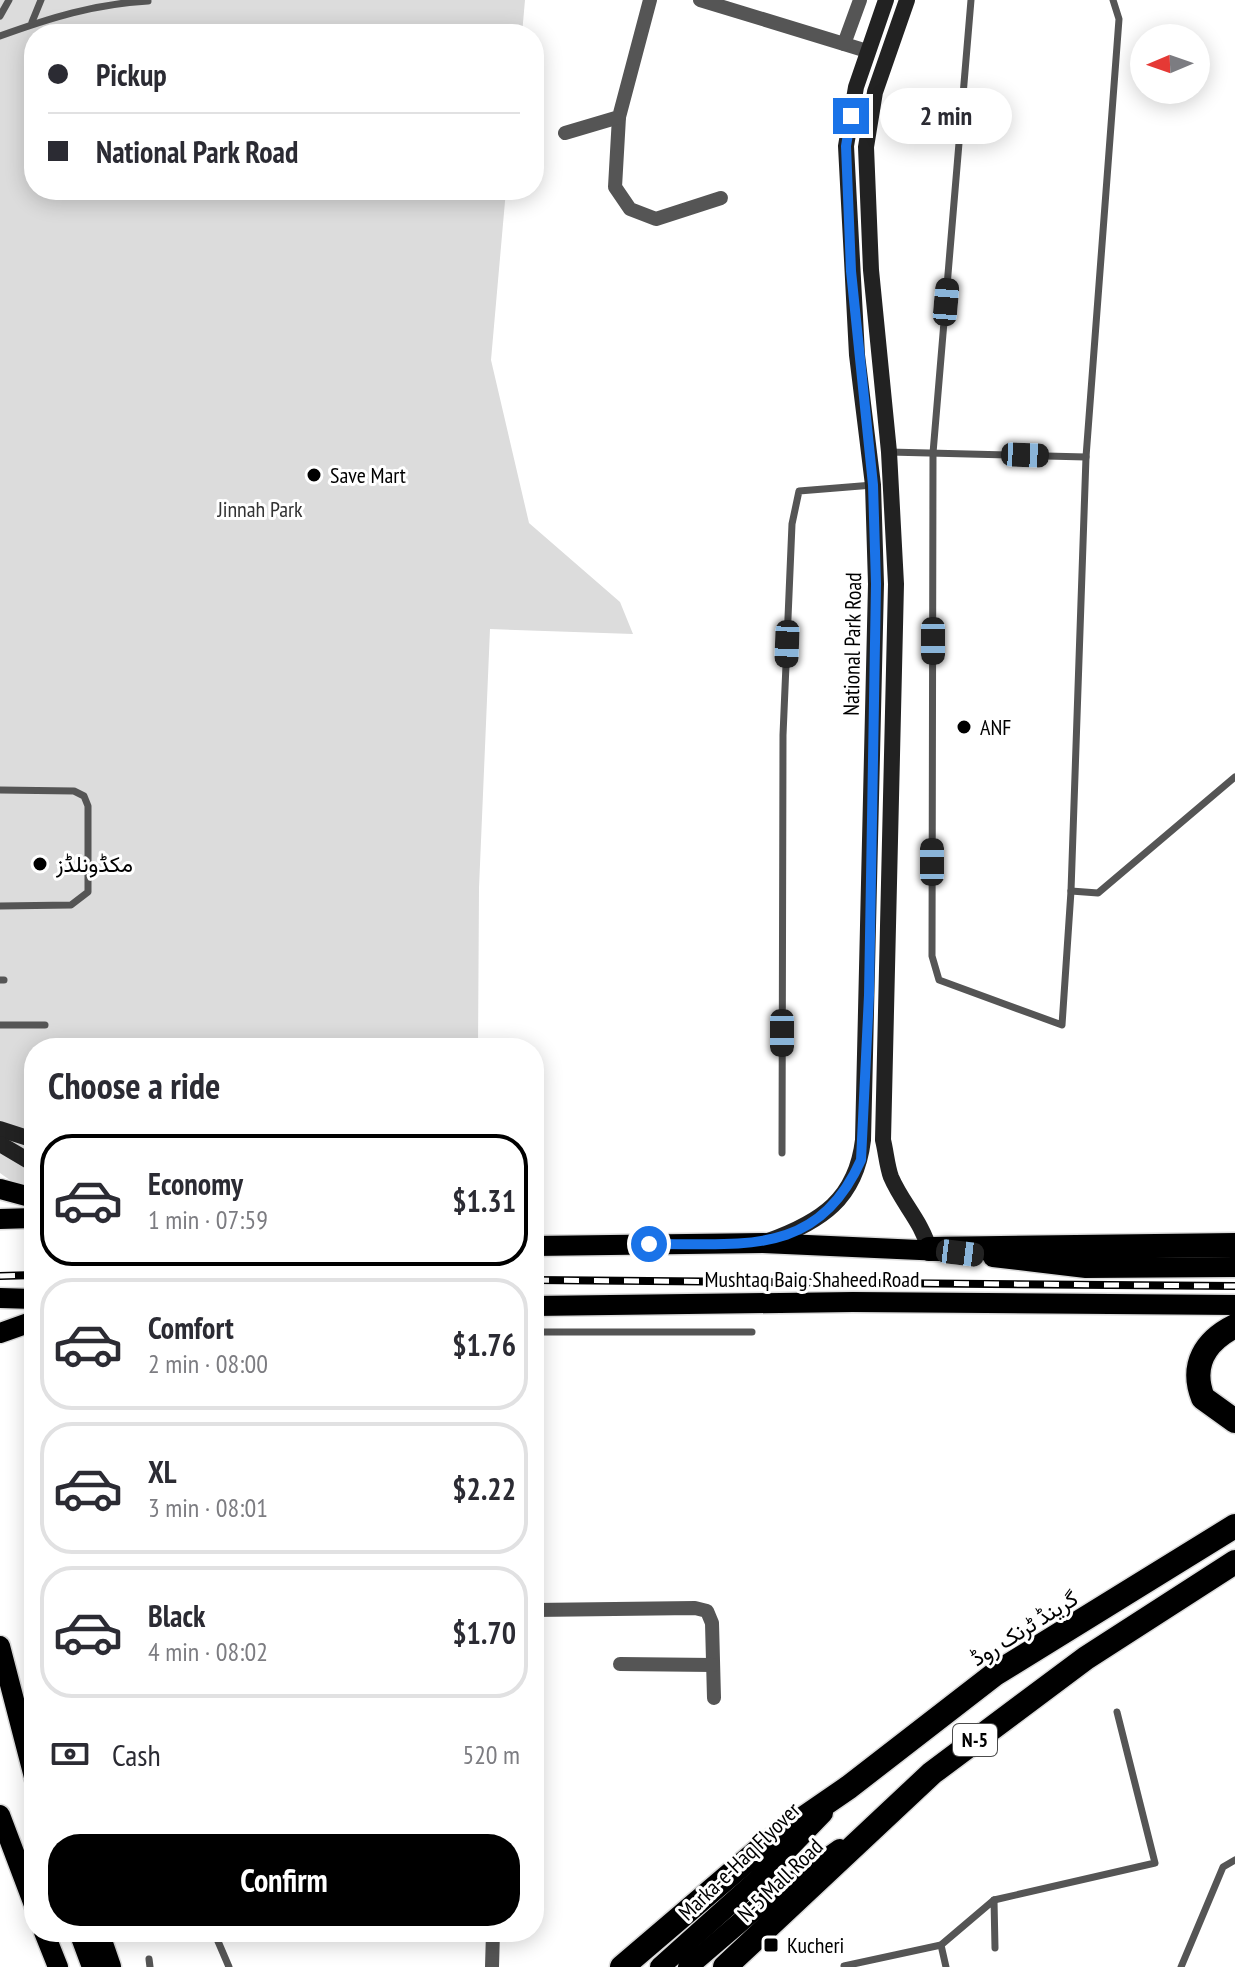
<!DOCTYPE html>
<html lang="en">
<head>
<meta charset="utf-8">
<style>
	body { margin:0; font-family:"PT Sans Narrow",Vazirmatn,sans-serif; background:#f2f2f3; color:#2b2b33; height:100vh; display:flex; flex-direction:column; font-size:30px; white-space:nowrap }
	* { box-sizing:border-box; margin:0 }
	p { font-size:26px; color:#7c7c81 }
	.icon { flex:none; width:44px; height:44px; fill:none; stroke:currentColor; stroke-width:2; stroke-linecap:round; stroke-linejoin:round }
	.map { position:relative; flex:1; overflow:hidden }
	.panel { position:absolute; left:24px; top:1038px; width:520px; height:904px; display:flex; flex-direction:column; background:#fff; border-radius:32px; box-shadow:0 4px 20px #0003 }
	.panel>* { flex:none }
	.guide { position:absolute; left:24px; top:24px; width:520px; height:176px; border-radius:32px; box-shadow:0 4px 20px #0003; display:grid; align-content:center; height:176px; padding:0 24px; background:#fff }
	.needle { width:52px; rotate:268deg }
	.tools { position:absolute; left:1130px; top:24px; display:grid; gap:16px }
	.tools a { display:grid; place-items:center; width:80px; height:80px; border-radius:50%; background:#fff; box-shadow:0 4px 20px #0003; font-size:40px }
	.end { position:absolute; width:36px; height:36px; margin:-18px; border:10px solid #1a73e8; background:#fff; box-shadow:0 0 0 4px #fff }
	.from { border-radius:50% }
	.bubble { position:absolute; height:56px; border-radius:28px; background:#fff; box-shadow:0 4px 20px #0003; font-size:26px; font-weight:700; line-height:56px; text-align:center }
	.car { position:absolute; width:24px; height:48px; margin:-24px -12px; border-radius:10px; box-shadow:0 0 6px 2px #0007; background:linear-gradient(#222 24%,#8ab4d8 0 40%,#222 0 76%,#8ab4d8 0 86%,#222 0) }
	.guide b { display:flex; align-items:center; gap:28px; height:76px; font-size:30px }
	.guide b+b { border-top:2px solid #e1e1e2 }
	.guide i { width:20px; height:20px; background:#2b2b33 }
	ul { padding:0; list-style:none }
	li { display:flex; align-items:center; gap:24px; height:132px; margin:0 16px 12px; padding:0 8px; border:4px solid #e1e1e2; border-radius:32px }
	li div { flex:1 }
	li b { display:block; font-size:30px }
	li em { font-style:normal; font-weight:700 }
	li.current { border-color:#000 }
	li>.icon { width:72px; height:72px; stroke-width:1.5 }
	h2 { padding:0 24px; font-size:36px; line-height:96px }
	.pay { display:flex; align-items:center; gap:20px; height:88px; padding:0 24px; font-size:30px }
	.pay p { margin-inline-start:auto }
	.action { display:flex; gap:16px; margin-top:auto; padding:16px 24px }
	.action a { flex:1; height:92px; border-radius:32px; background:#000; color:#fff; font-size:32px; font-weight:700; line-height:92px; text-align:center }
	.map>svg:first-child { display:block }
</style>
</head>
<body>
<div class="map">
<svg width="1235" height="1967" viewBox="0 0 1235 1967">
	<rect width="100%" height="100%" fill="#fff"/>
	<path fill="#dcdcdc" d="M0 0H525L522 34H34V190H506L491 360 529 523 620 602 633 634 490 629 479 888 478 1048H34V1188L14 1183 0 1173Z"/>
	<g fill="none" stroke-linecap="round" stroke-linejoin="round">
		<g stroke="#dbdbdb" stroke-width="23">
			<g id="primary">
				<path d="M0 1189 34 1198"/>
				<path d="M0 1219 34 1218"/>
				<path d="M534 1246 763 1243 942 1251"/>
				<path d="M993 1257 1086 1268 1235 1267"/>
				<path d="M0 1298 34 1299"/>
				<path d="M534 1306 853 1302 1235 1305"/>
				<path d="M0 1333 34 1321"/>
				<path d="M0 1646 34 1777"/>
				<path d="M0 1815 34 1905"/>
				<path d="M44 1932 58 1967"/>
				<path d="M79 1932 92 1967"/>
				<path d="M660 1967 767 1871 823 1813"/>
				<path d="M688 1967 759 1906 840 1849"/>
			</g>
		</g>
		<g stroke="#dbdbdb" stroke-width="27">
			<g id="highway">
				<path d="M929 1249 1235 1245"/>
				<path d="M1235 1326C1205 1341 1190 1365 1203 1398L1235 1421"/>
				<path d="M97 1932 109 1967"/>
				<path d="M622 1967 766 1844 849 1787 995 1674 1235 1526"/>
				<path d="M725 1967 932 1773 1086 1658 1235 1562"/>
			</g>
		</g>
		<g stroke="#555" stroke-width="7">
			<path d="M971 0 933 453 932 956 939 980 1062 1025 1071 891 1086 457 1119 19 1113 0"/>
			<path d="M0 16 9 0"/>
			<path d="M32 22 41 0"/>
			<path d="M0 36C50 18 94 4 148 1"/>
			<path d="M889 452 1086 457"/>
			<path d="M0 790 74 791 84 796 88 806V892L71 905 0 906"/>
			<path d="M1071 891 1098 893 1235 777"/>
			<path d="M0 980H4"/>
			<path d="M0 1025H45"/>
			<path d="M782 1153 783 735 792 524 799 491 873 485"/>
			<path d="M534 1332H752"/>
			<path d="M994 1900 1155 1863 1117 1712"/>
			<path d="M214 1932 229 1967"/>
			<path d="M941 1945 946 1967"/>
			<path d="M149 1959 150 1967"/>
			<path d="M844 1966 941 1945 994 1900 995 1948"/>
			<path d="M1181 1967 1223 1867 1235 1860"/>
		</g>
		<g stroke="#555" stroke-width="14">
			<path d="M700 0 867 51"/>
			<path d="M844 44 860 0"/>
			<path d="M619 117 615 187 630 209 656 219 721 198"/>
			<path d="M565 133 619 117 650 0"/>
			<path d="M534 1610 695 1608 707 1611 712 1623 714 1698"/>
			<path d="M620 1664 713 1665"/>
			<path d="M492 1967 493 1932"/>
		</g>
		<g stroke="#222" stroke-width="16">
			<path d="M907 0 875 92 866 147 871 270 889 452 896 584 883 1140C886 1152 887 1166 891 1177 902 1203 922 1222 929 1249"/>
			<path d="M0 1129 34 1140"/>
			<path d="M0 1144 34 1164"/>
			<path d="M768 1241C821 1222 856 1199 863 1140L876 584 873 485 857 355 846 146 856 87 886 0"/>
		</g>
		<use href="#primary" stroke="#000" stroke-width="20"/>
		<use href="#highway" stroke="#000" stroke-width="24"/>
		<g stroke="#000" stroke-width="8">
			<g id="rail">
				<path d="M0 1276 34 1275"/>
				<path d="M534 1280 1235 1286"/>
			</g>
		</g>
		<use href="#rail" stroke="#fff" stroke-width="5" stroke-dasharray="15" stroke-linecap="butt"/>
	</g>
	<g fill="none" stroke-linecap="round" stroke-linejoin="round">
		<path stroke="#1a73e8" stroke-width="10" d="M649 1244C740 1243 817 1259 861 1160L869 995 876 584 873 485 851 271 846 146 851 116"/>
	</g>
	<g fill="#000" stroke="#fff" stroke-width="3">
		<circle cx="314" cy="475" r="8"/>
		<circle cx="964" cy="727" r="8"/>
		<circle cx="40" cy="864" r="8"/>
		<rect x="763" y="1937" width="16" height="16" rx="4"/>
	</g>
	<g text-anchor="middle" stroke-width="6" stroke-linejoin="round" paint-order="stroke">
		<rect fill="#fff" stroke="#4c4c4c" stroke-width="2" x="953" y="1724" width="44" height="32" rx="6"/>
		<g font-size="20" font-weight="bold" fill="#000">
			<text x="975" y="1747">N-5</text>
		</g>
		<g font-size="22" fill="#000" stroke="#fff" text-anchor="start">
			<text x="330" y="483">Save Mart</text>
			<text x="980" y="735">ANF</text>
			<text x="56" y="872">مکڈونلڈز</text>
			<text x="787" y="1953">Kucheri</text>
		</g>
		<g font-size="22" fill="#333" stroke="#fff">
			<text x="260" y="517">Jinnah Park</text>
		</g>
		<g font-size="22" fill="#000" stroke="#fff">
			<text transform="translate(852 644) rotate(-89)" y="8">National Park Road</text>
			<text x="812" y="1287">Mushtaq Baig Shaheed Road</text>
			<text transform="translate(1024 1628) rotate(-32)" y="8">گرینڈ ٹرنک روڈ</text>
			<text transform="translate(739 1861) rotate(-44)" y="8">Marka-e-Haq Flyover</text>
			<text transform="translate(780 1880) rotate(-44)" y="8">N-5 Mall Road</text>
		</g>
	</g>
</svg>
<div class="tools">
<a><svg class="needle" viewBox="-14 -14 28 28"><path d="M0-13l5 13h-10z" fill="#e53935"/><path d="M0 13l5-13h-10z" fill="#7c7c81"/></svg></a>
</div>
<i class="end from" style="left:649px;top:1244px"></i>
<i class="end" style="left:851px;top:116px"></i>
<div class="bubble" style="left:880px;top:88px;width:132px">2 min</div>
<i class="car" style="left:946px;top:302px;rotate:5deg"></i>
<i class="car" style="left:1025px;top:455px;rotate:92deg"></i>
<i class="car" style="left:933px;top:641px;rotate:180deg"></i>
<i class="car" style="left:787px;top:644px;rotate:182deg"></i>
<i class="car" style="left:932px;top:862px;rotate:0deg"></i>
<i class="car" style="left:782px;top:1033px;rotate:180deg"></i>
<i class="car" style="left:960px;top:1253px;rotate:97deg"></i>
<div class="guide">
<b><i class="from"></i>Pickup</b>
<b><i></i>National Park Road</b>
</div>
<section class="panel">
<h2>Choose a ride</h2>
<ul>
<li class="current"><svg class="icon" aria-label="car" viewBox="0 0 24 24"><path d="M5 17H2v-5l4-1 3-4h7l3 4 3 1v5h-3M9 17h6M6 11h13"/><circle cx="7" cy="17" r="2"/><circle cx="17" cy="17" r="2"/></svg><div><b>Economy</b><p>1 min · 07:59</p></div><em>$1.31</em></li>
<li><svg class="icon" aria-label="car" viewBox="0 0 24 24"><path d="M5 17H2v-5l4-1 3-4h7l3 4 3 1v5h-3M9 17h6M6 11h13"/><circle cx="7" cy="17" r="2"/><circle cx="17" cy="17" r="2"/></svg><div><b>Comfort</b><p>2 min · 08:00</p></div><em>$1.76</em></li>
<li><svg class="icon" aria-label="car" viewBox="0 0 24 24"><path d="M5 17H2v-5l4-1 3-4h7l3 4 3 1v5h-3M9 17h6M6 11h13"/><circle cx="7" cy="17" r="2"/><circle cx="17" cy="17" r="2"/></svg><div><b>XL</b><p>3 min · 08:01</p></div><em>$2.22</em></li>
<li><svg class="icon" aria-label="car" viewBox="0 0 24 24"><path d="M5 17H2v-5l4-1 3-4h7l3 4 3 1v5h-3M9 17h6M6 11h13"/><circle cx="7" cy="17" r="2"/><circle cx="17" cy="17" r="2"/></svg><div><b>Black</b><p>4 min · 08:02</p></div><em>$1.70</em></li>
</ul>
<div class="pay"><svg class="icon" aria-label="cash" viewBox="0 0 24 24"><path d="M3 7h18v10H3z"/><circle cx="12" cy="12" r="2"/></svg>Cash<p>520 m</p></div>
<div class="action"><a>Confirm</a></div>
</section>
</div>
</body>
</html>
